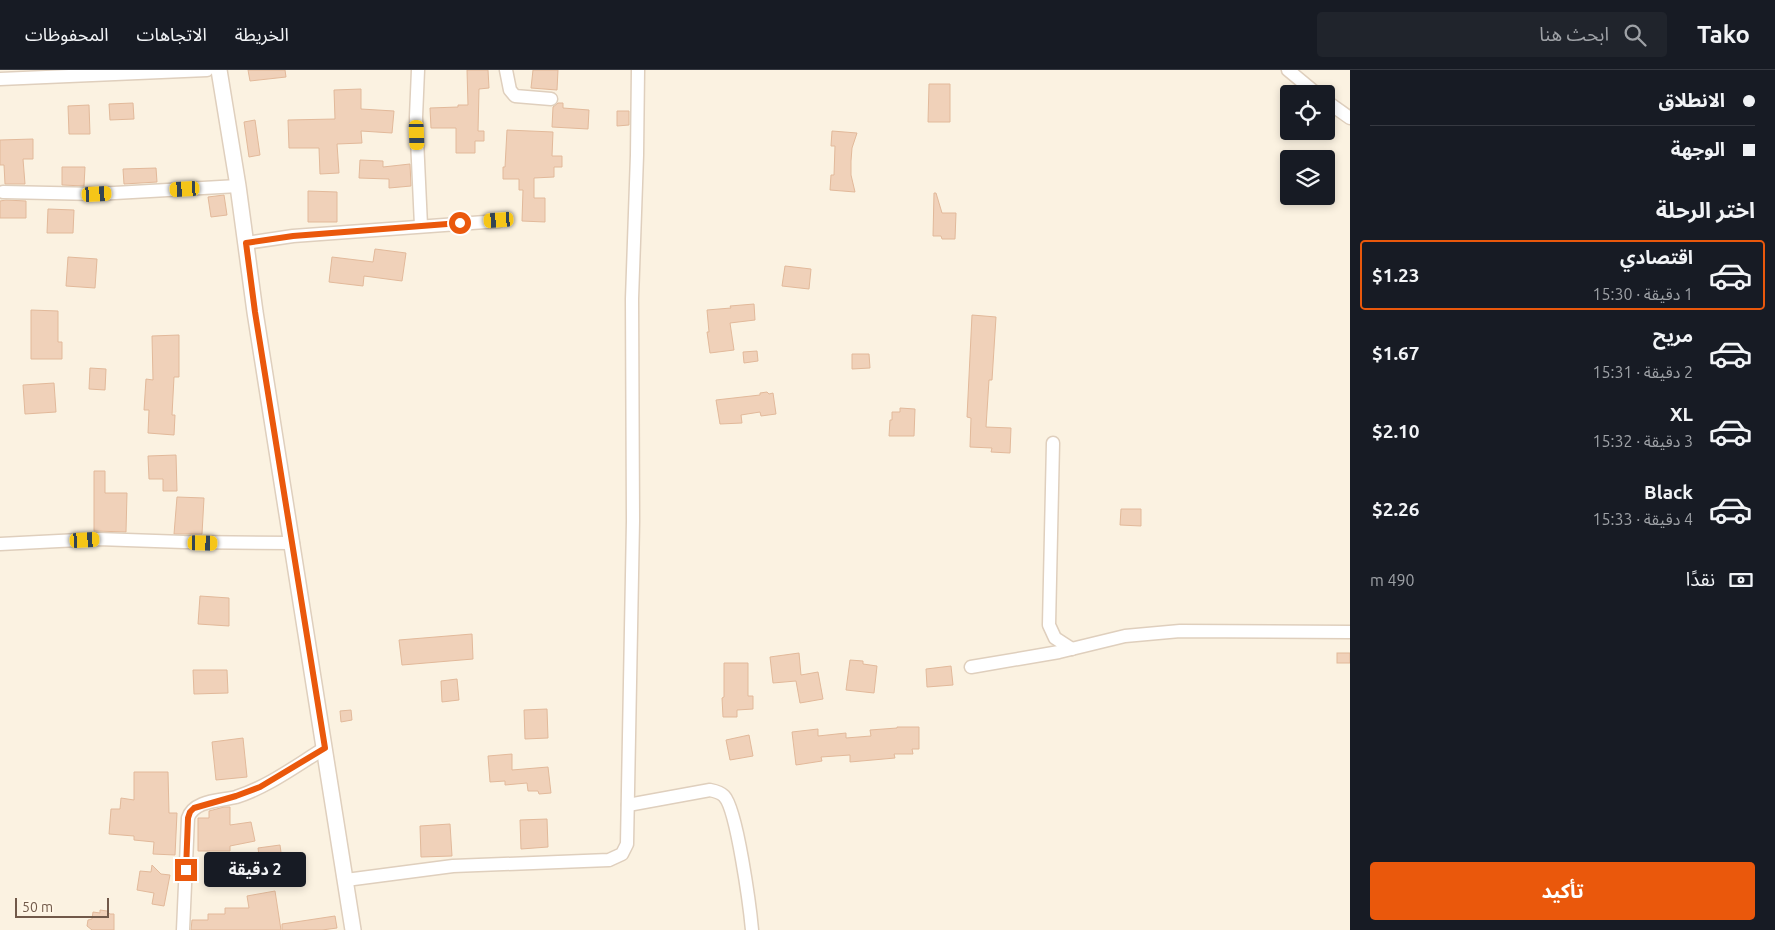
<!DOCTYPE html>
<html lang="ar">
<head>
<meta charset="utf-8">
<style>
	body { margin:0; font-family:Ubuntu,"Noto Sans Arabic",sans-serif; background:#20242c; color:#f1f3f6; direction:rtl; height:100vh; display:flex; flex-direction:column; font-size:19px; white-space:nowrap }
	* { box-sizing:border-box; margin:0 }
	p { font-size:16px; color:#9ea1a6 }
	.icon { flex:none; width:28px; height:28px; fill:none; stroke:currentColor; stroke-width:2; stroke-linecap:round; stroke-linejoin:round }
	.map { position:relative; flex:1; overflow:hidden; direction:ltr }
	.panel { display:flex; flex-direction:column; background:#171b24; width:425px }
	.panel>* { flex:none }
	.guide { display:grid; align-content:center; height:110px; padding:0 20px; background:#171b24 }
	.controls { position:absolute; left:1280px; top:15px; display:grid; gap:10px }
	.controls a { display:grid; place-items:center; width:55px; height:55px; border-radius:5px; background:#171b24; box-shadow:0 2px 8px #0003; font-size:25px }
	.scale { position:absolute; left:15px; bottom:12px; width:94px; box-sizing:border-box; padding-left:5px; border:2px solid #715949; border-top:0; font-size:14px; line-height:18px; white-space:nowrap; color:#715949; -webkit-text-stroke:4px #fff6e6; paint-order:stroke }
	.end { position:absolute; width:22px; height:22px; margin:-11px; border:6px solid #ea580c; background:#fff; box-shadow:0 0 0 2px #fff }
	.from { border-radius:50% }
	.bubble { position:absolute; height:35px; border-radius:5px; background:#171b24; box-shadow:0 2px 8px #0003; font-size:16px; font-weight:700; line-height:35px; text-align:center; direction:rtl }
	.car { position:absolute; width:15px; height:30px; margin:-15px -8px; border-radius:6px; box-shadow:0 0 4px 1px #0007; background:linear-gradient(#f5c518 24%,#345 0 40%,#f5c518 0 76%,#345 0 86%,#f5c518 0) }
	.guide b { display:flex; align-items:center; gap:18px; height:48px; font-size:19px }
	.guide b+b { border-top:1px solid #363941 }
	.guide i { width:12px; height:12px; background:#f1f3f6 }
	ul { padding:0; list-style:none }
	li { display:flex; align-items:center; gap:15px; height:70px; margin:0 10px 8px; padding:0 10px; border:2px solid transparent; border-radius:5px }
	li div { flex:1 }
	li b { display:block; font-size:19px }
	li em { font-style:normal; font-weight:700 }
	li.selected { border-color:#ea580c }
	li>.icon { width:45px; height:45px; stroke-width:1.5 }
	h2 { padding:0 20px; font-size:22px; line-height:60px }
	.pay { display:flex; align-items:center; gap:12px; height:55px; padding:0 20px; font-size:19px }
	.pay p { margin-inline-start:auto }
	.primary-button { display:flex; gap:10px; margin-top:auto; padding:10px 20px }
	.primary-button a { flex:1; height:58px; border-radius:5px; background:#ea580c; color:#fff; font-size:20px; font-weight:700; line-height:58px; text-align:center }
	header { display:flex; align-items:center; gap:30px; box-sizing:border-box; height:70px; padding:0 25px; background:#171b24; border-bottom:1px solid #363941 }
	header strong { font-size:24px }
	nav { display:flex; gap:28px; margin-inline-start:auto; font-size:18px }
	.search { width:350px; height:45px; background:#20242c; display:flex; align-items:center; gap:12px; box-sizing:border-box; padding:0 18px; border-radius:5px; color:#9ea1a6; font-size:19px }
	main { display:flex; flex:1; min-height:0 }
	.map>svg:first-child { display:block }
</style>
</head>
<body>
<header>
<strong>Tako</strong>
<div class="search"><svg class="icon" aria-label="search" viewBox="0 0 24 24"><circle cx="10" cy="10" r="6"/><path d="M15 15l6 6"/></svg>ابحث هنا</div>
<nav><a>الخريطة</a><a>الاتجاهات</a><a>المحفوظات</a></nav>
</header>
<main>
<section class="panel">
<div class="guide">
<b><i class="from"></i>الانطلاق</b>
<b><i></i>الوجهة</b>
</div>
<h2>اختر الرحلة</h2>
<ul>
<li class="selected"><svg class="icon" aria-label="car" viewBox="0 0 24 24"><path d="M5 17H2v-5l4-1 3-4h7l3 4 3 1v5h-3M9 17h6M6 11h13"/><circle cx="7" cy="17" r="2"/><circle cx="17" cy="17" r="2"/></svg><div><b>اقتصادي</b><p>1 دقيقة · 15:30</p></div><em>$1.23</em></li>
<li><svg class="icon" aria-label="car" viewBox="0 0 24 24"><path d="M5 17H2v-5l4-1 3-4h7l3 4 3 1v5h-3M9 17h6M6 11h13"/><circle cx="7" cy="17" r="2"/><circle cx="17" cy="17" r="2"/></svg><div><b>مريح</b><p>2 دقيقة · 15:31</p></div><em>$1.67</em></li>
<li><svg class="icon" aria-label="car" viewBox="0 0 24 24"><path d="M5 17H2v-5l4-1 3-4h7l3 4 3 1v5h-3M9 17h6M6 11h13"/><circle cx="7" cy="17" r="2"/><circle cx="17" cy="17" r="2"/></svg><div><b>XL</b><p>3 دقيقة · 15:32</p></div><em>$2.10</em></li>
<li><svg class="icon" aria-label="car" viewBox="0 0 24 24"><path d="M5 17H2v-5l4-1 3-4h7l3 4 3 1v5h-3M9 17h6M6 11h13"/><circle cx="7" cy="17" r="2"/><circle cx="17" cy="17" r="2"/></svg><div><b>Black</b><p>4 دقيقة · 15:33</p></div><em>$2.26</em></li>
</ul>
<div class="pay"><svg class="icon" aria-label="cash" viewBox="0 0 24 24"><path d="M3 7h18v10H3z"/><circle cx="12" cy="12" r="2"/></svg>نقدًا<p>490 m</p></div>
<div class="primary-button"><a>تأكيد</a></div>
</section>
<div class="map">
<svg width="1350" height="860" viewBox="0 0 1350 860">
	<rect width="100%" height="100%" fill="#fbf2e1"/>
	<g fill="#f0d1b9" stroke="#e2b99a">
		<path d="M248 0H285L286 7 250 11Z"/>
		<path d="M467 0H488L489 18 479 19 478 61H484V71H475V83H456V58H431L430 38 458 37V35H468Z"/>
		<path d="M533 0H558L557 20 531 18Z"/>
		<path d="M929 14H950V52H928Z"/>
		<path d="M361 19V39L394 41 392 63 361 61 362 73 337 74 339 103 320 104 319 78H289L288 50 335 49 334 20Z"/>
		<path d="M133 33 134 49 110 50 109 34Z"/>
		<path d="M558 33H563V38L589 40 588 59 552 57 553 37Z"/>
		<path d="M89 35 90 64H69L68 36Z"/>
		<path d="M617 41H629V55L617 56Z"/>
		<path d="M255 50 260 85 249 87 244 52Z"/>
		<path d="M507 60 553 62 552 86H562V97H554V107L534 108V128H545V152L522 151 523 120H519V109H503V97H505Z"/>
		<path d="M832 61 857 63 852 78 851 91V105L855 122 830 120 831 105H834L835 76H831Z"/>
		<path d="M33 69V89H23L25 114H5L4 95H0V70Z"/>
		<path d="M360 90 383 91V97L410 94 411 116 389 118V109L359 108Z"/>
		<path d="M62 97H85L84 116 62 115Z"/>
		<path d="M156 98 157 112 124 114 123 99Z"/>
		<path d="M308 121 337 122V152H308Z"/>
		<path d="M934 123H936L942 143H956L955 169H942L941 166H933Z"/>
		<path d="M224 125 227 145 211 147 208 127Z"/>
		<path d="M6 130 26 131V148H0V131Z"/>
		<path d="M48 139 74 140 73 163H47Z"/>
		<path d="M375 179 406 183 402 211 364 206 363 216 329 212 332 187 373 192Z"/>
		<path d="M68 187 97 189 95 218 66 216Z"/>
		<path d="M785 196 811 199 809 219 782 216Z"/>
		<path d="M754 234 755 250 730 253 734 280 710 283 707 262H709L707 240 731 238 730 236Z"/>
		<path d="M31 240 58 241V272H62V289H31Z"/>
		<path d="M972 245 996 247 992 310H989L986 357 1011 358 1010 383 991 382 992 378 970 377 971 348 967 347Z"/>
		<path d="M179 265V307H174L172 345H175L174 365 148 363 149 340H144L146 309 153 310 152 266Z"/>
		<path d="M757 281 758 291 744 293 743 282Z"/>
		<path d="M852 284H869L870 298 852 299Z"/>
		<path d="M90 298 106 299 105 320 89 319Z"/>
		<path d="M54 313 56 342 25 344 23 315Z"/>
		<path d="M767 322 769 324 773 323 776 344 761 346 760 342 741 345 742 353 720 354 716 330 760 325V323Z"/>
		<path d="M900 338 915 339 914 366H889L890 350H892V342H900Z"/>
		<path d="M176 385 177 421H163V409H149L148 386Z"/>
		<path d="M94 401H105V423H127L126 462 94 461Z"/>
		<path d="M177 427 204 428 202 464H174Z"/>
		<path d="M1121 439H1141V456L1120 455Z"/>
		<path d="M200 526 229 528V556L198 554Z"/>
		<path d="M472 564 473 589 402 595 399 570Z"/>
		<path d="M799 583 801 605 818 602 823 629 800 633 796 611 773 613 770 587Z"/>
		<rect x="1337" y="583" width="13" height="10"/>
		<path d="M850 590 863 591V594L877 596 874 623 846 620Z"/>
		<path d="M724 593H748V626H753V639L737 640V647H723L722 628 724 627Z"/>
		<path d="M951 596 953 615 927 617 926 599Z"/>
		<path d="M193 600H227L228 623 194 624Z"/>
		<path d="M457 609 459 630 442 632 441 611Z"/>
		<path d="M547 639 548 668 525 669 524 640Z"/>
		<path d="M351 640 352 650 341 652 340 641Z"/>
		<path d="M897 657H919V679H912L913 684H894L895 688 850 692V685L821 687 822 691 796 695 792 662 818 659V666L846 663V668L871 666 870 660 897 658Z"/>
		<path d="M749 665 753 686 730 690 726 670Z"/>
		<path d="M243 668 247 707 216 710 212 672Z"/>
		<path d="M512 684V700L548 697 551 723 539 724 538 721H528L527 713 505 715V711L490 712 488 686Z"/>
		<path d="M134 702H168L169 743H177L175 785 153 784 154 772 134 770V766L109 764 111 739H120L121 728 134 730Z"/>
		<path d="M224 737H230V755L251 752 255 771 230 776V781H198V748H209V741Z"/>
		<path d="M547 749 548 777 521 779 520 750Z"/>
		<path d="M450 754 452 786 421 787 420 756Z"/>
		<path d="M280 775 283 797 261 800 258 778Z"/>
		<path d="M152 795 161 804 170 805 164 836 152 834 154 823 137 820 140 801 151 802Z"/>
		<path d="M275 821 281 860H191L192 850H208V844H225V838H249L247 826Z"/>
		<path d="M100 840 107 841 110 844H114V860H92L87 856 88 850 92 849 93 842 100 843Z"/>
		<path d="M335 846 337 858 322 860H282V854Z"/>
	</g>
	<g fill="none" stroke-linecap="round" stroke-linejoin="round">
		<g stroke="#dfcfbd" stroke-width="15">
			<g id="minor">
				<path d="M418 0 416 47 421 156"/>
				<path d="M506 0 510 20 515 26 551 29"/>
				<path d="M1288 0 1317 24"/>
				<path d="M0 9 207 0"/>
				<path d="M1326 31 1350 48"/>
				<path d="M3 122 97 124 238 116"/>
				<path d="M246 173 293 166 499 151"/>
				<path d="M1053 373 1049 555 1055 568 1072 579"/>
				<path d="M0 474 98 469 184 472 293 473"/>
				<path d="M971 597 1059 582 1125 566 1180 561 1350 562"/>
				<path d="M628 735 710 720C715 721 720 722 724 726 737 739 750 838 752 860"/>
				<path d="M346 810 453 796 609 790 622 784 627 774 633 451 632 229 637 85 638 0"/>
				<path d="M183 860 188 748C194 730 220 731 236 727 268 717 297 695 325 678"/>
			</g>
		</g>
		<g stroke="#dfcfbd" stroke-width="18">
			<path id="tertiary" d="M219 0 238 116 255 242 353 860"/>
		</g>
		<use href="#minor" stroke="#fff" stroke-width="12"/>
		<use href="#tertiary" stroke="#fff" stroke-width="15"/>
	</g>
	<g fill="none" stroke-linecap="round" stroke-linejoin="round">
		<path stroke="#ea580c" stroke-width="6" d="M186 800 188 748 190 742 194 738 236 726 260 717 325 678 255 242 246 173 293 166 460 153"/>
	</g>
</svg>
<div class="controls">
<a><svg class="icon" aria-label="locate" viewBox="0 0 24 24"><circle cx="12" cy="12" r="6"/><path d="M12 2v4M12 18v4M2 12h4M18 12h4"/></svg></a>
<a><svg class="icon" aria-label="layers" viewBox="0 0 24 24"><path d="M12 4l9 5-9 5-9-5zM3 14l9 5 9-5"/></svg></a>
</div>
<div class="scale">50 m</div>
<i class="end from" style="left:460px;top:153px"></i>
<i class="end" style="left:186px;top:800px"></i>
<div class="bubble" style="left:204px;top:782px;width:102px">2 دقيقة</div>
<i class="car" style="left:417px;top:65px;rotate:178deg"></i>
<i class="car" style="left:185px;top:119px;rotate:267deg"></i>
<i class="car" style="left:97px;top:124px;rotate:87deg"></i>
<i class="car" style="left:499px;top:150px;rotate:266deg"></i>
<i class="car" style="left:85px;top:470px;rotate:87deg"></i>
<i class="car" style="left:203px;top:473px;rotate:91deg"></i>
</div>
</main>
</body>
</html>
